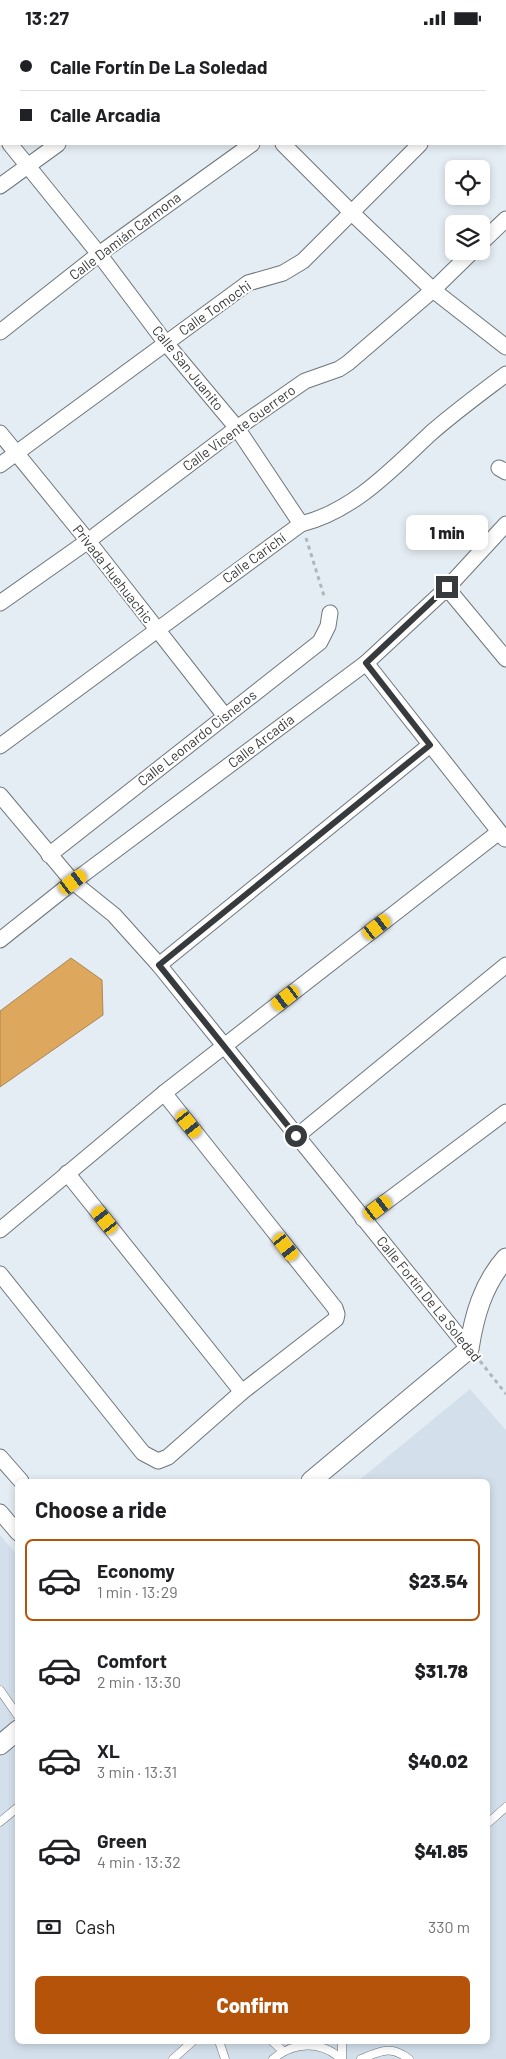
<!DOCTYPE html>
<html lang="en">
<head>
<meta charset="utf-8">
<style>
	body { margin:0; font-family:Barlow,sans-serif; background:#f2f2f2; color:#202124; height:100vh; display:flex; flex-direction:column; font-size:19px; white-space:nowrap }
	* { box-sizing:border-box; margin:0 }
	p { font-size:16px; color:#757577 }
	.icon { flex:none; width:28px; height:28px; fill:none; stroke:currentColor; stroke-width:2; stroke-linecap:round; stroke-linejoin:round }
	.map { position:relative; flex:1; overflow:hidden }
	.side { position:absolute; left:15px; top:1444px; width:475px; height:565px; display:flex; flex-direction:column; background:#fff; border-radius:8px; box-shadow:0 2px 8px #0003 }
	.side>* { flex:none }
	.top-card { position:absolute; left:0px; top:0px; width:506px; height:110px; box-shadow:0 2px 8px #0003; display:grid; align-content:center; height:110px; padding:0 20px; background:#fff }
	.tools { position:absolute; left:445px; top:125px; display:grid; gap:10px }
	.tools a { display:grid; place-items:center; width:45px; height:45px; border-radius:8px; background:#fff; box-shadow:0 2px 8px #0003; font-size:25px }
	.end { position:absolute; width:22px; height:22px; margin:-11px; border:6px solid #383b3d; background:#fff; box-shadow:0 0 0 2px #fff }
	.from { border-radius:50% }
	.bubble { position:absolute; height:35px; border-radius:8px; background:#fff; box-shadow:0 2px 8px #0003; font-size:16px; font-weight:800; line-height:35px; text-align:center }
	.car { position:absolute; width:15px; height:30px; margin:-15px -8px; border-radius:6px; box-shadow:0 0 4px 1px #0007; background:linear-gradient(#f5c518 24%,#345 0 40%,#f5c518 0 76%,#345 0 86%,#f5c518 0) }
	.top-card b { display:flex; align-items:center; gap:18px; height:48px; font-size:19px }
	.top-card b+b { border-top:1px solid #e0e0e0 }
	.top-card i { width:12px; height:12px; background:#202124 }
	ul { padding:0; list-style:none }
	li { display:flex; align-items:center; gap:15px; height:82px; margin:0 10px 8px; padding:0 10px; border:2px solid transparent; border-radius:8px }
	li div { flex:1 }
	li b { display:block; font-size:19px }
	li em { font-style:normal; font-weight:800 }
	li.active { border-color:#b45309 }
	li>.icon { width:45px; height:45px; stroke-width:1.5 }
	h2 { padding:0 20px; font-size:22px; line-height:60px }
	.pay { display:flex; align-items:center; gap:12px; height:55px; padding:0 20px; font-size:19px }
	.pay p { margin-inline-start:auto }
	.cta { display:flex; gap:10px; margin-top:auto; padding:10px 20px }
	.cta a { flex:1; height:58px; border-radius:8px; background:#b45309; color:#fff; font-size:20px; font-weight:800; line-height:58px; text-align:center }
	.status { display:flex; justify-content:space-between; align-items:center; height:35px; padding:0 25px; background:#fff; direction:ltr }
	.status svg { height:14px; fill:currentColor }
	.map>svg:first-child { display:block }
</style>
</head>
<body>
<div class="status"><b>13:27</b><svg viewBox="0 0 49 12"><path d="M0 12V9h3v3zM5 12V6h3v6zM10 12V3h3v9zM15 12V0h3v12zM26 1h20v11H26zM47 4h2v5h-2z"/></svg></div>
<div class="map">
<svg width="506" height="2024" viewBox="0 0 506 2024">
	<rect width="100%" height="100%" fill="#e5edf4"/>
	<path fill="#d3e0ec" d="M470 1354 506 1395V2024H0V1500L18 1521V2006H488V1446H358Z"/>
	<path fill="#dda75e" stroke="#ac8754" d="M71 923 102 945 103 980 0 1052V976Z"/>
	<g fill="none" stroke-linecap="round" stroke-linejoin="round">
		<g stroke="#6e757b" stroke-width="9">
			<g id="service">
				<path d="M0 1655 18 1681"/>
				<path d="M0 1787 18 1772"/>
				<path d="M488 1788 506 1772"/>
				<path d="M219 2006 225 2024"/>
				<path d="M272 2006 283 2016"/>
				<path d="M173 2024 193 2006"/>
				<path d="M273 2024C293 2007 321 2005 341 2024"/>
				<path d="M342 2024V2006"/>
				<path d="M361 2024C380 2016 390 2010 409 2024"/>
			</g>
		</g>
		<g stroke="#6e757b" stroke-width="17">
			<g id="minor">
				<path d="M490 0 491 1"/>
				<path d="M202 1 204 0"/>
				<path d="M372 1 374 0"/>
				<path d="M0 2 2 0"/>
				<path d="M505 22 506 21"/>
				<path d="M0 95 1 97"/>
				<path d="M10 109 99 219 165 307 237 393 301 489"/>
				<path d="M283 109 352 178 433 255 506 312"/>
				<path d="M0 151 58 109"/>
				<path d="M481 208 506 184"/>
				<path d="M0 297 99 219 252 109"/>
				<path d="M0 398 88 506 225 681"/>
				<path d="M0 430 248 248 283 238 303 226 420 109"/>
				<path d="M499 433 506 437"/>
				<path d="M447 553 506 624"/>
				<path d="M0 568 88 506 237 393 305 346 339 334 348 328 433 255 473 216"/>
				<path d="M366 628 505 804"/>
				<path d="M0 711 301 489C354 476 392 434 431 398 455 377 481 358 506 339"/>
				<path d="M0 760 73 847 114 880 159 930 469 1314"/>
				<path d="M49 820 320 607 328 591 330 578"/>
				<path d="M0 905 73 847 366 628 447 553 506 489"/>
				<path d="M159 930 430 710"/>
				<path d="M297 1101 506 930"/>
				<path d="M67 1138 242 1357"/>
				<path d="M363 1184 506 1077"/>
				<path d="M0 1195 164 1058 499 797"/>
				<path d="M0 1239 143 1418 158 1426 168 1422 242 1357 336 1284 337 1279 335 1273 164 1058"/>
				<path d="M0 1422 21 1446"/>
				<path d="M0 1477 18 1498"/>
			</g>
		</g>
		<g stroke="#6e757b" stroke-width="21">
			<g id="tertiary">
				<path d="M311 1446 469 1314C474 1281 483 1249 506 1223"/>
				<path d="M0 1710 18 1695"/>
			</g>
		</g>
		<g stroke="#b0b6bc" stroke-width="3" stroke-dasharray="4 4" stroke-linecap="butt">
			<path d="M306 503 325 564"/>
			<path d="M480 1326 506 1359"/>
		</g>
		<use href="#service" stroke="#fff" stroke-width="8"/>
		<use href="#minor" stroke="#fff" stroke-width="15"/>
		<use href="#tertiary" stroke="#fff" stroke-width="19"/>
	</g>
	<g fill="none" stroke-linecap="round" stroke-linejoin="round">
		<path stroke="#383b3d" stroke-width="6" d="M296 1101 159 930 430 710 366 628 447 552"/>
	</g>
	<g text-anchor="middle" stroke-width="4" stroke-linejoin="round" paint-order="stroke">
		<g font-size="14" fill="#383b3d" stroke="#fff">
			<text transform="translate(125 201) rotate(-37)" y="5">Calle Damián Carmona</text>
			<text transform="translate(215 273) rotate(-35)" y="5">Calle Tomochi</text>
			<text transform="translate(188 333) rotate(51)" y="5">Calle San Juanito</text>
			<text transform="translate(239 393) rotate(-36)" y="5">Calle Vicente Guerrero</text>
			<text transform="translate(254 523) rotate(-36)" y="5">Calle Carichí</text>
			<text transform="translate(113 539) rotate(52)" y="5">Privada Huehuachic</text>
			<text transform="translate(197 703) rotate(-38)" y="5">Calle Leonardo Cisneros</text>
			<text transform="translate(261 706) rotate(-37)" y="5">Calle Arcadia</text>
			<text transform="translate(429 1264) rotate(51)" y="5">Calle Fortín De La Soledad</text>
		</g>
	</g>
</svg>
<div class="tools">
<a><svg class="icon" aria-label="locate" viewBox="0 0 24 24"><circle cx="12" cy="12" r="6"/><path d="M12 2v4M12 18v4M2 12h4M18 12h4"/></svg></a>
<a><svg class="icon" aria-label="layers" viewBox="0 0 24 24"><path d="M12 4l9 5-9 5-9-5zM3 14l9 5 9-5"/></svg></a>
</div>
<i class="end from" style="left:296px;top:1101px"></i>
<i class="end" style="left:447px;top:552px"></i>
<div class="bubble" style="left:406px;top:480px;width:82px">1 min</div>
<i class="car" style="left:73px;top:847px;rotate:53deg"></i>
<i class="car" style="left:377px;top:892px;rotate:52deg"></i>
<i class="car" style="left:286px;top:963px;rotate:232deg"></i>
<i class="car" style="left:189px;top:1089px;rotate:141deg"></i>
<i class="car" style="left:378px;top:1173px;rotate:53deg"></i>
<i class="car" style="left:105px;top:1185px;rotate:321deg"></i>
<i class="car" style="left:286px;top:1212px;rotate:142deg"></i>
<div class="top-card">
<b><i class="from"></i>Calle Fortín De La Soledad</b>
<b><i></i>Calle Arcadia</b>
</div>
<section class="side">
<h2>Choose a ride</h2>
<ul>
<li class="active"><svg class="icon" aria-label="car" viewBox="0 0 24 24"><path d="M5 17H2v-5l4-1 3-4h7l3 4 3 1v5h-3M9 17h6M6 11h13"/><circle cx="7" cy="17" r="2"/><circle cx="17" cy="17" r="2"/></svg><div><b>Economy</b><p>1 min · 13:29</p></div><em>$23.54</em></li>
<li><svg class="icon" aria-label="car" viewBox="0 0 24 24"><path d="M5 17H2v-5l4-1 3-4h7l3 4 3 1v5h-3M9 17h6M6 11h13"/><circle cx="7" cy="17" r="2"/><circle cx="17" cy="17" r="2"/></svg><div><b>Comfort</b><p>2 min · 13:30</p></div><em>$31.78</em></li>
<li><svg class="icon" aria-label="car" viewBox="0 0 24 24"><path d="M5 17H2v-5l4-1 3-4h7l3 4 3 1v5h-3M9 17h6M6 11h13"/><circle cx="7" cy="17" r="2"/><circle cx="17" cy="17" r="2"/></svg><div><b>XL</b><p>3 min · 13:31</p></div><em>$40.02</em></li>
<li><svg class="icon" aria-label="car" viewBox="0 0 24 24"><path d="M5 17H2v-5l4-1 3-4h7l3 4 3 1v5h-3M9 17h6M6 11h13"/><circle cx="7" cy="17" r="2"/><circle cx="17" cy="17" r="2"/></svg><div><b>Green</b><p>4 min · 13:32</p></div><em>$41.85</em></li>
</ul>
<div class="pay"><svg class="icon" aria-label="cash" viewBox="0 0 24 24"><path d="M3 7h18v10H3z"/><circle cx="12" cy="12" r="2"/></svg>Cash<p>330 m</p></div>
<div class="cta"><a>Confirm</a></div>
</section>
</div>
</body>
</html>
